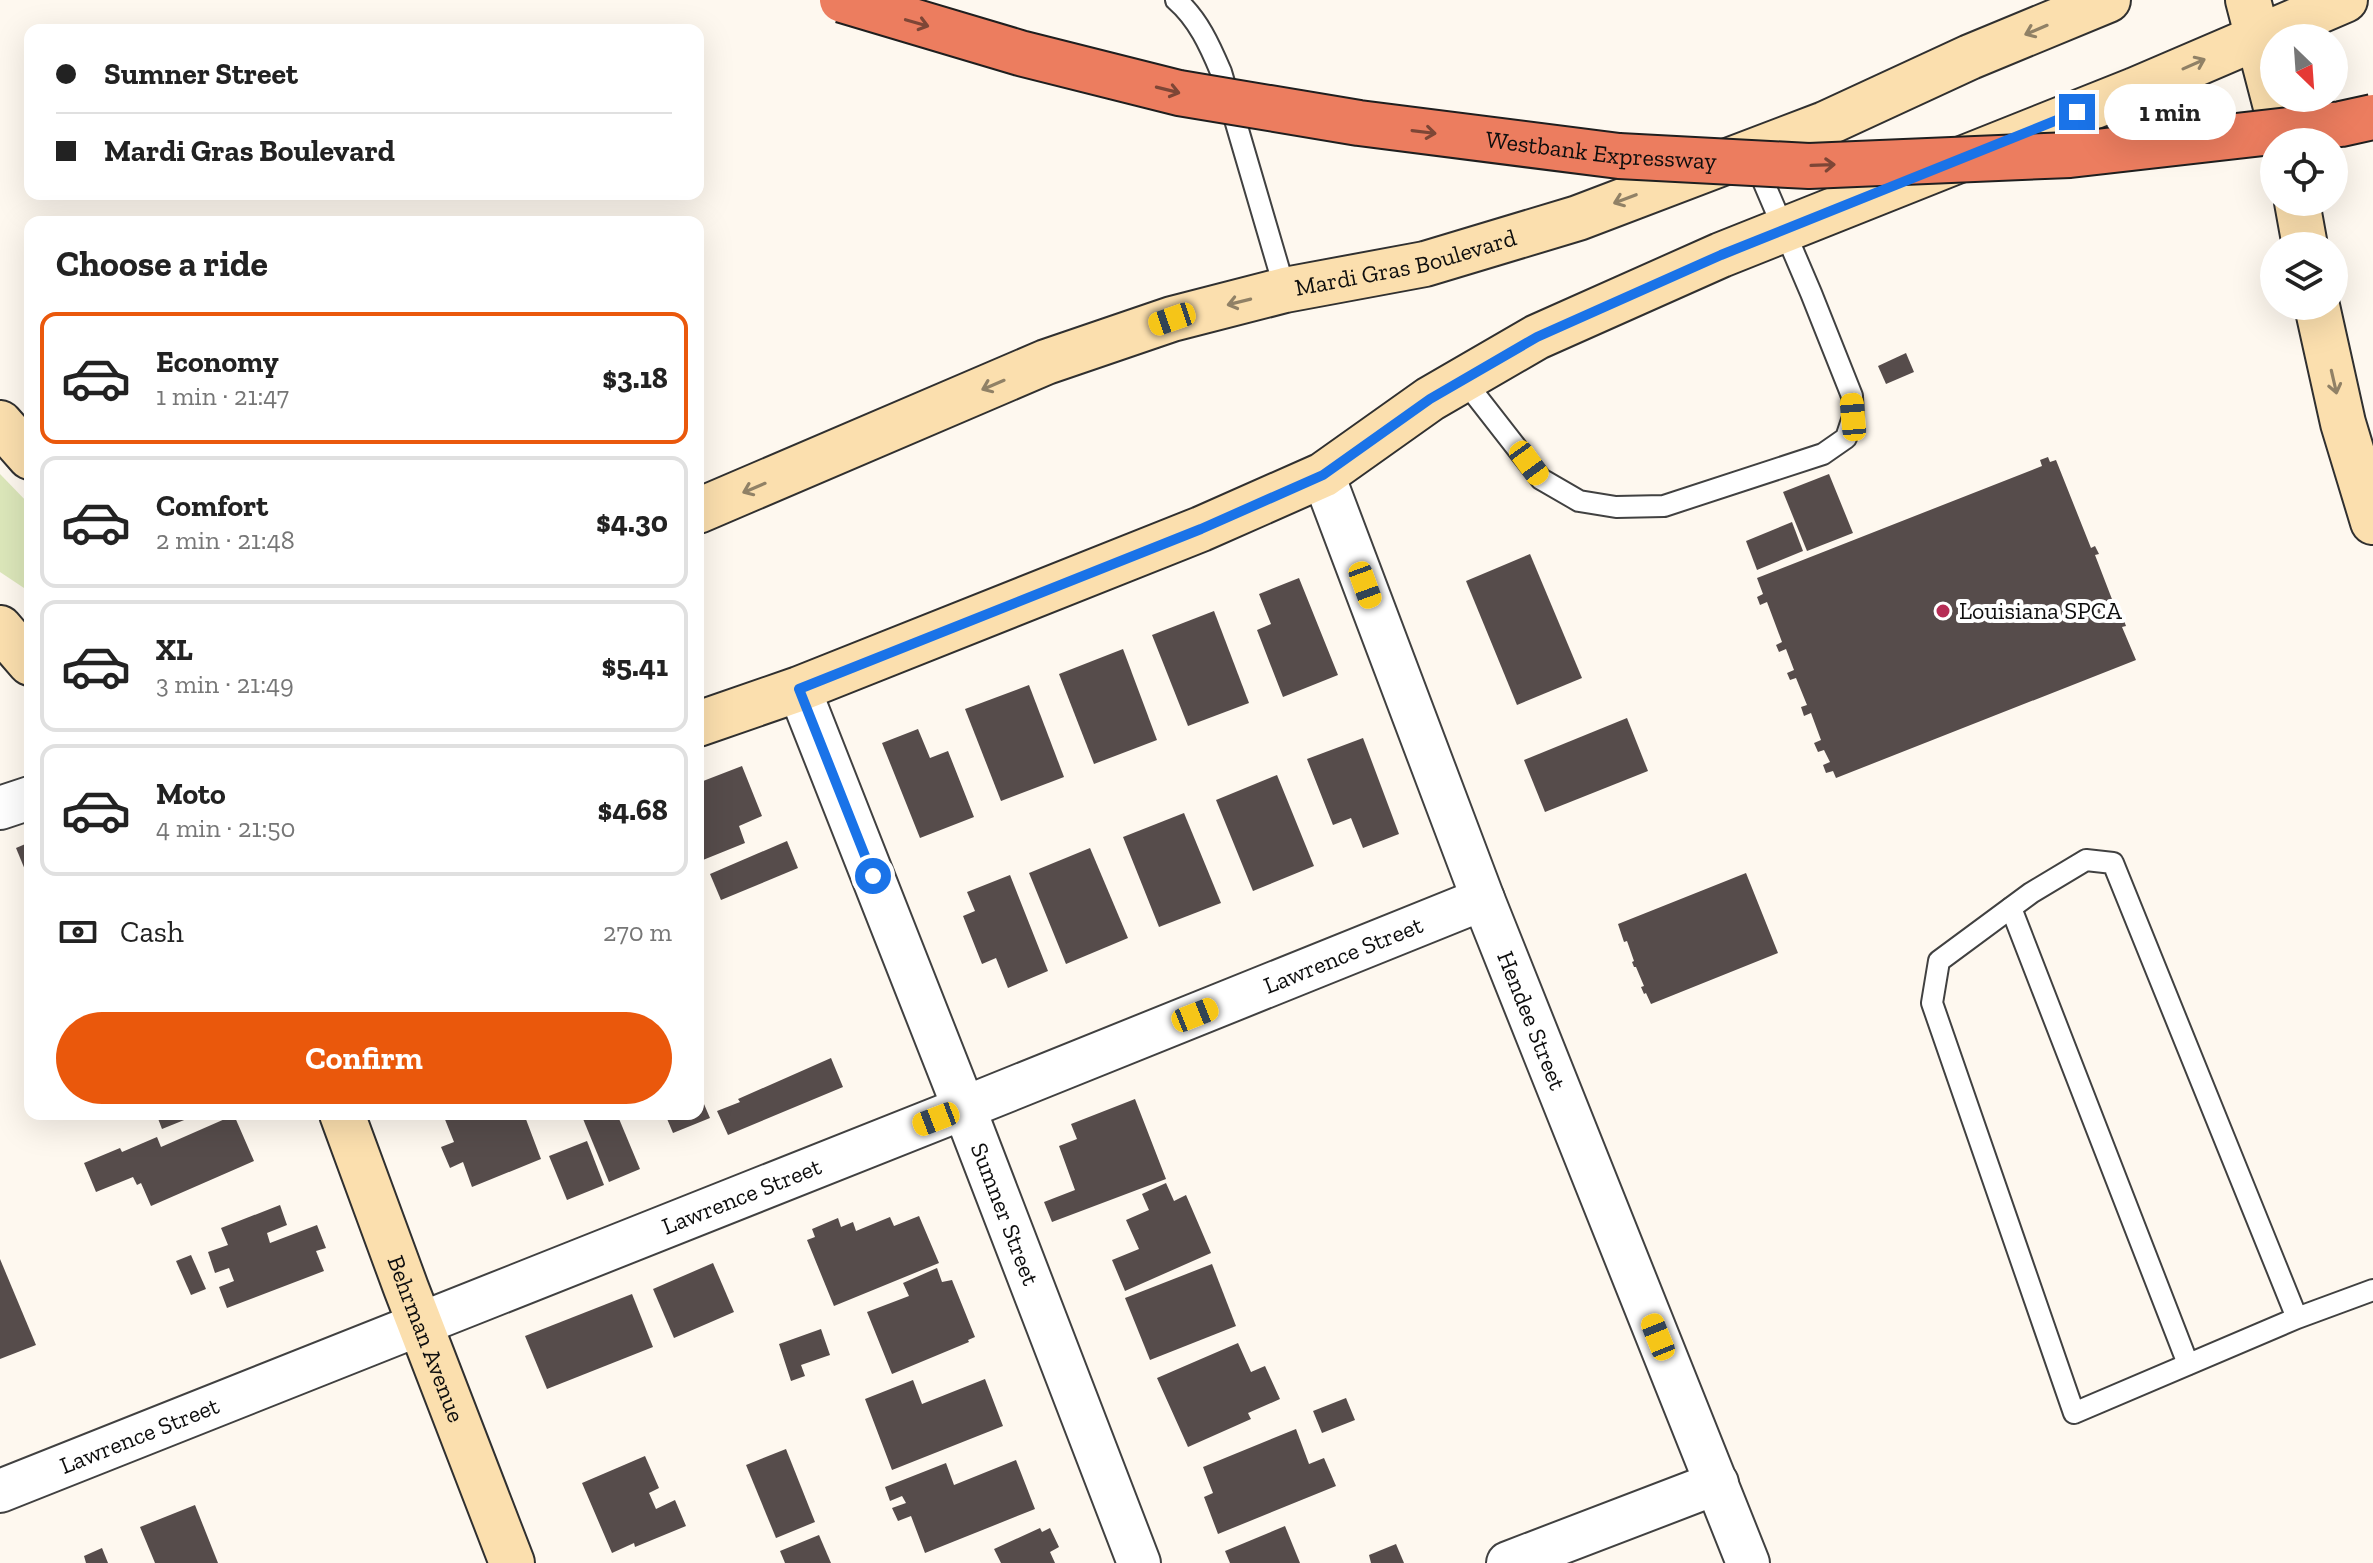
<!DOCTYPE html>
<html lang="en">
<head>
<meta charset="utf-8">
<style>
	body { margin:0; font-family:"Zilla Slab",serif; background:#f2f2f2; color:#222; height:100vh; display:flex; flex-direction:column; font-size:30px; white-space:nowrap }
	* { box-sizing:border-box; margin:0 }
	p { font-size:26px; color:#767676 }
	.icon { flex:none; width:44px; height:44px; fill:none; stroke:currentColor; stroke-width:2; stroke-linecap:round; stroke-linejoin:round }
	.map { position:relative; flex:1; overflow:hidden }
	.side { position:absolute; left:24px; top:216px; width:680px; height:904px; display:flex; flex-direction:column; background:#fff; border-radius:16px; box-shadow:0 8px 32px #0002 }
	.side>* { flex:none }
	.banner { position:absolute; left:24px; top:24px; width:680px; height:176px; border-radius:16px; box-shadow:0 8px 32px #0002; display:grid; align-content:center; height:176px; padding:0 32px; background:#fff }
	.needle { width:52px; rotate:155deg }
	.controls { position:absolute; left:2260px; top:24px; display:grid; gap:16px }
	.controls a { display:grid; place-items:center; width:88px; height:88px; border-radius:50%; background:#fff; box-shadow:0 8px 32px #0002; font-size:40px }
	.end { position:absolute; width:36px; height:36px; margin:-18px; border:10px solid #1a73e8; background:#fff; box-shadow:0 0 0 4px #fff }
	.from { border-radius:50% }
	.bubble { position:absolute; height:56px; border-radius:28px; background:#fff; box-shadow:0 8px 32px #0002; font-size:26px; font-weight:700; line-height:56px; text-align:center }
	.car { position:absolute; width:24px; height:48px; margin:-24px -12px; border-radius:10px; box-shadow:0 0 6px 2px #0007; background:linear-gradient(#f5c518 24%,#345 0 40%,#f5c518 0 76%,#345 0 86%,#f5c518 0) }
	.banner b { display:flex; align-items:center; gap:28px; height:76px; font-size:30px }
	.banner b+b { border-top:2px solid #e0e0e0 }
	.banner i { width:20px; height:20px; background:#222 }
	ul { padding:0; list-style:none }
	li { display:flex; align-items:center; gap:24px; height:132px; margin:0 16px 12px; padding:0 16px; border:4px solid #e0e0e0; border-radius:16px }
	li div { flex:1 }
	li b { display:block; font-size:30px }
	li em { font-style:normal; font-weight:700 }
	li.current { border-color:#ea580c }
	li>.icon { width:72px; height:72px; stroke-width:1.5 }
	h2 { padding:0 32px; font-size:36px; line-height:96px }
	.pay { display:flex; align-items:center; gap:20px; height:88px; padding:0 32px; font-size:30px }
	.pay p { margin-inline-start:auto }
	.action { display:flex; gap:16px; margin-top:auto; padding:16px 32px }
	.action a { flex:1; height:92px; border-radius:48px; background:#ea580c; color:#fff; font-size:32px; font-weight:700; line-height:92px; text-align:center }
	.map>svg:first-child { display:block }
</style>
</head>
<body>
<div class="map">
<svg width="2373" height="1563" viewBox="0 0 2373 1563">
	<rect width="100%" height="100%" fill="#fef8ef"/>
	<path fill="#dce7ba" d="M0 474 30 505V592L0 572Z"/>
	<g fill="#564c4b">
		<path d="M1906 353 1914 372 1886 384 1878 366Z"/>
		<path d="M2048 457 2050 462 2056 460 2091 548 2095 546 2099 554 2095 555 2120 620 2123 618 2126 626 2122 627 2136 660 1836 778 1833 771 1826 773 1823 765 1830 762 1824 750 1818 752 1814 743 1821 740 1811 713 1804 716 1801 707 1807 705 1796 678 1790 680 1787 673 1794 670 1786 649 1779 652 1776 645 1782 642 1767 602 1760 605 1757 597 1763 594 1757 578 2042 466 2040 460Z"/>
		<path d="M1829 474 1853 533 1807 551 1783 492Z"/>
		<path d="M1792 522 1803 551 1757 570 1746 541Z"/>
		<path d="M1530 554 1582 678 1517 705 1466 581Z"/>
		<path d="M1299 578 1338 675 1283 697 1257 630 1271 624 1259 594Z"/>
		<path d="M1214 611 1249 703 1188 726 1152 635Z"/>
		<path d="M1123 649 1157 740 1094 764 1059 674Z"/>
		<path d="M1029 685 1064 777 1001 801 965 709Z"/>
		<path d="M1627 718 1648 771 1545 812 1524 760Z"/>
		<path d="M918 729 930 758 948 751 974 817 920 838 882 743Z"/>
		<path d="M1363 738 1399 834 1363 848 1351 818 1333 825 1307 759Z"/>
		<path d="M742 766 762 816 739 826 745 843 698 862V783Z"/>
		<path d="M1277 775 1314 866 1253 891 1216 800Z"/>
		<path d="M1184 813 1221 903 1159 927 1123 837Z"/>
		<path d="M787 841 798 868 721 900 710 874Z"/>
		<path d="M30 842V882L16 848Z"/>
		<path d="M1090 848 1128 938 1066 964 1029 873Z"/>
		<path d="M1746 873 1778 953 1651 1004 1646 993 1644 994 1641 987 1644 986 1636 967H1634L1632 962 1634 961 1627 941 1624 942 1618 924Z"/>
		<path d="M1010 875 1048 971 1008 988 996 958 982 964 963 916 975 911 967 892Z"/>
		<path d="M831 1058 843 1087 728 1135 717 1111 740 1102 738 1099Z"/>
		<path d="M698 1090 710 1118 673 1133 665 1114H698Z"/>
		<path d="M1135 1099 1166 1179 1052 1222 1044 1202 1075 1190 1059 1146 1077 1139 1071 1124Z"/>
		<path d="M148 1114H199L162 1129 157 1116 150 1119Z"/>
		<path d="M452 1114H524L541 1159 472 1187 463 1162 450 1168 441 1147 454 1142 444 1117Z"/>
		<path d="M581 1114H617L640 1169 609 1182Z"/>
		<path d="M234 1115 254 1161 151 1206 141 1183 137 1185 133 1177 96 1192 84 1163 120 1148 122 1152 157 1137 161 1147Z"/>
		<path d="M587 1141 604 1185 567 1200 549 1156Z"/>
		<path d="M1166 1183 1174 1201 1186 1195 1211 1253 1125 1291 1112 1260 1139 1249 1126 1220 1149 1210 1142 1194Z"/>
		<path d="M280 1205 287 1225 267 1233 270 1243 317 1225 326 1248 316 1251 324 1271 227 1308 219 1287 234 1281 229 1268 215 1273 208 1252 228 1245 221 1228Z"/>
		<path d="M919 1216 939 1263 834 1306 807 1240 815 1237 812 1229 838 1218 841 1227 853 1222 856 1231 890 1217 894 1226Z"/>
		<path d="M191 1255 206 1289 191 1295 176 1261Z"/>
		<path d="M0 1259 36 1345 0 1359Z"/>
		<path d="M713 1263 734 1312 674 1338 653 1289Z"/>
		<path d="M1212 1264 1236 1326 1150 1360 1125 1298Z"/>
		<path d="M937 1268 942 1282 952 1280 975 1337 968 1340 969 1342 892 1374 867 1312 909 1296 903 1283Z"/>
		<path d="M632 1294 653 1347 547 1389 525 1336Z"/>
		<path d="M821 1329 830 1355 801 1365 805 1376 791 1381 779 1344Z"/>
		<path d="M1238 1343 1251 1372 1265 1366 1280 1399 1248 1413 1251 1419 1188 1447 1157 1378Z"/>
		<path d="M985 1379 1003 1426 892 1470 865 1399 913 1380 922 1404Z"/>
		<path d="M1346 1398 1355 1420 1322 1433 1313 1411Z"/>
		<path d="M1296 1429 1309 1464 1324 1458 1336 1486 1218 1534 1204 1497 1213 1493 1203 1467Z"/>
		<path d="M786 1449 815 1522 776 1538 746 1465Z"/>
		<path d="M645 1456 659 1488 649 1493 656 1509 675 1500 686 1526 635 1547 634 1543 612 1553 582 1483Z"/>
		<path d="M1016 1460 1035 1509 925 1553 911 1516 898 1521 892 1508 906 1503 902 1496 890 1501 885 1487 946 1463 954 1485Z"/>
		<path d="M195 1505 218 1563H155L140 1527Z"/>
		<path d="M1285 1526 1300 1563H1230L1225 1551Z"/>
		<path d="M1040 1528 1042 1532 1050 1528 1059 1547 1050 1552 1055 1563H1001L994 1549Z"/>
		<path d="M819 1535 831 1563H785L780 1551Z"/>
		<path d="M1396 1544 1404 1563H1371L1369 1555Z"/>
		<path d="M102 1548 108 1563H86L84 1556Z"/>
	</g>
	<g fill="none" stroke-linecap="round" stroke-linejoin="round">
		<g stroke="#414141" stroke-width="24">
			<g id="lane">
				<path d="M1176 0C1198 19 1210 46 1221 72L1285 290"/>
				<path d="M1463 379 1541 479 1579 501 1616 507 1664 506 1823 454 1846 438 1853 417 1852 396 1811 293 1755 162"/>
				<path d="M2011 908 2188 1364"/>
				<path d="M2297 1318 2113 863 2086 860 2031 893 1939 961 1932 1003 2074 1413 2297 1318 2373 1290"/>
			</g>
		</g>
		<g stroke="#414141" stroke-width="46">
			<g id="street">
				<path id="s1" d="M1323 475 1483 899 1748 1563"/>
				<path id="s2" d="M799 689 964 1108 1139 1563"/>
				<path d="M0 808 30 798"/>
				<path id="s3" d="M0 1491 964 1108 1483 899"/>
				<path d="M1508 1563 1717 1483"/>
			</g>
		</g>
		<g stroke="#303030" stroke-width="48">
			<g id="secondary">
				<path d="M2248 0 2285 142"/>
				<path d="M2297 202 2305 246"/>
				<path d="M2317 306 2343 423 2373 522"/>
				<path d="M0 423 30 457"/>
				<path id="s4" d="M698 511 1046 362 1172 319 1285 290 1425 264 1578 218 1825 124 1970 57 2108 0"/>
				<path d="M0 628 30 663"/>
				<path d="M698 724 799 689 1201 529 1323 475 1430 399 1537 337 1721 255 2135 90 2345 0"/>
				<path id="s5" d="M342 1114 406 1288 512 1563"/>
			</g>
		</g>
		<use href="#lane" stroke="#fff" stroke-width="20"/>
		<use href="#street" stroke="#fff" stroke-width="42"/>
		<use href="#secondary" stroke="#fbdfae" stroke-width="44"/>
		<g stroke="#1f1f1f" stroke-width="48" stroke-linecap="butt">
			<g id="highway-bridge">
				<path id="s6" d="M842 0 1020 53 1179 93 1359 123 1619 156 1809 166 2070 155 2341 124 2373 117"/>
			</g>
		</g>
		<use href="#highway-bridge" stroke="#ec7d5f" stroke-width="44"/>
	</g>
	<defs><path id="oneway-shaft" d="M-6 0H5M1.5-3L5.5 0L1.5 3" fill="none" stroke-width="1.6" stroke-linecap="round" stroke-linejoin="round" transform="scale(2)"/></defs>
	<g stroke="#7d4636">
		<use href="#oneway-shaft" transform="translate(917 23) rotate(16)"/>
		<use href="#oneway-shaft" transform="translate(1168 90) rotate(14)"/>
		<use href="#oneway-shaft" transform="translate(1424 132) rotate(7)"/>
		<use href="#oneway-shaft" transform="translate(1823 165) rotate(-2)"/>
	</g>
	<g stroke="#908166">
		<use href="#oneway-shaft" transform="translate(2036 30) rotate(157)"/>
		<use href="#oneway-shaft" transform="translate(2194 64) rotate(-24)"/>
		<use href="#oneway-shaft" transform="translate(1625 199) rotate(159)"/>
		<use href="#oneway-shaft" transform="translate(1239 302) rotate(166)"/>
		<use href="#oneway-shaft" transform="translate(2334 382) rotate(77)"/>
		<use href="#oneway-shaft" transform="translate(993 385) rotate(157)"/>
		<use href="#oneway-shaft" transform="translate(754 488) rotate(157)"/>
	</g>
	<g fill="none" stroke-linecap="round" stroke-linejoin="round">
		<path stroke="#1a73e8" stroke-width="10" d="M873 876 799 689 1201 529 1323 475 1430 399 1537 337 1721 255 2077 112"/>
	</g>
	<circle fill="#b62d55" stroke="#fff" stroke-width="3" cx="1943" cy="611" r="8"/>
	<g text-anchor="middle" stroke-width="8" stroke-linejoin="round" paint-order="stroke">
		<g font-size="24" fill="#0e0e0e" stroke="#fff">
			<text dy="8" stroke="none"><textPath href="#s6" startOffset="776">Westbank Expressway</textPath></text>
			<text dy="8" stroke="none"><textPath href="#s4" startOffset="752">Mardi Gras Boulevard</textPath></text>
			<text dy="8" stroke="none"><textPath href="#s3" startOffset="1446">Lawrence Street</textPath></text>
			<text dy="8" stroke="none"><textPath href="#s1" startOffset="584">Hendee Street</textPath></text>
			<text dy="8" stroke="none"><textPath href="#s3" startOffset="798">Lawrence Street</textPath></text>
			<text dy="8" stroke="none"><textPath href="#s2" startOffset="564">Sumner Street</textPath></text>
			<text dy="8" stroke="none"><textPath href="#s5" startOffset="240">Behrman Avenue</textPath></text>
			<text dy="8" stroke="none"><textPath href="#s3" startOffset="150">Lawrence Street</textPath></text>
		</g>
		<g font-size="24" fill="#0e0e0e" stroke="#fff" text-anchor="start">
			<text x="1959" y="619">Louisiana SPCA</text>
		</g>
	</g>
</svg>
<div class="controls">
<a><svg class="needle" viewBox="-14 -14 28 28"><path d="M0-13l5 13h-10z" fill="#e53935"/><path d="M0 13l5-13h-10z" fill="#767676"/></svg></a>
<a><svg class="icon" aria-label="locate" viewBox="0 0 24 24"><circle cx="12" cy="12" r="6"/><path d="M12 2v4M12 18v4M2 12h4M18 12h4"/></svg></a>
<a><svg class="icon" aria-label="layers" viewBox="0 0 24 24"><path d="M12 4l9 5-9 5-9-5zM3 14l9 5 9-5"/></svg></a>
</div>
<i class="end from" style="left:873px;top:876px"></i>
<i class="end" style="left:2077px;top:112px"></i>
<div class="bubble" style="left:2104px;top:84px;width:132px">1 min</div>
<i class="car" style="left:1172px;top:319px;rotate:251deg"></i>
<i class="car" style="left:1853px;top:417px;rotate:355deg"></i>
<i class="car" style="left:1529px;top:463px;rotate:144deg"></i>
<i class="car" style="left:1365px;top:585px;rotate:160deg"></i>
<i class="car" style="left:1195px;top:1015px;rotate:68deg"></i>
<i class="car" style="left:936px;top:1119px;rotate:249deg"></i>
<i class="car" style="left:1658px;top:1337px;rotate:338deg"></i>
<div class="banner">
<b><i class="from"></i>Sumner Street</b>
<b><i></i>Mardi Gras Boulevard</b>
</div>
<section class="side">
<h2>Choose a ride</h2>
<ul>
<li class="current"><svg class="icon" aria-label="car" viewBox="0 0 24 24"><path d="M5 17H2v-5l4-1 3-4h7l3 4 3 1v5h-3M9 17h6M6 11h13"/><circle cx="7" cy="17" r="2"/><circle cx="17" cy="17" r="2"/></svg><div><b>Economy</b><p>1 min · 21:47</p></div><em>$3.18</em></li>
<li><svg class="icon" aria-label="car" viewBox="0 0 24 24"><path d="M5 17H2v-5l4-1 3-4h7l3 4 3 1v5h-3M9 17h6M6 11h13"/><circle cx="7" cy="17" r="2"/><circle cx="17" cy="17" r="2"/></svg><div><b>Comfort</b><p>2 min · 21:48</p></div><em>$4.30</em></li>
<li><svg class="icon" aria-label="car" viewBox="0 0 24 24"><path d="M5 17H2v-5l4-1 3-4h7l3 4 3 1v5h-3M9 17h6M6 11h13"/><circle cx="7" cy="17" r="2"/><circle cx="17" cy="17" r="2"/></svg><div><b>XL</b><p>3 min · 21:49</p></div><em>$5.41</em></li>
<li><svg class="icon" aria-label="car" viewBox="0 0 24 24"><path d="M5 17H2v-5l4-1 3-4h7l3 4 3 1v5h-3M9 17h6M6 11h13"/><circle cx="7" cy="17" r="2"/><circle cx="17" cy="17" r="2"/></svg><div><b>Moto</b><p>4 min · 21:50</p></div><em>$4.68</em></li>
</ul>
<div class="pay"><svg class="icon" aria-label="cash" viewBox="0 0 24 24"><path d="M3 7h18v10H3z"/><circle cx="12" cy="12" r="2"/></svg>Cash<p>270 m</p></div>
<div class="action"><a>Confirm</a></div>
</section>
</div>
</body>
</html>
